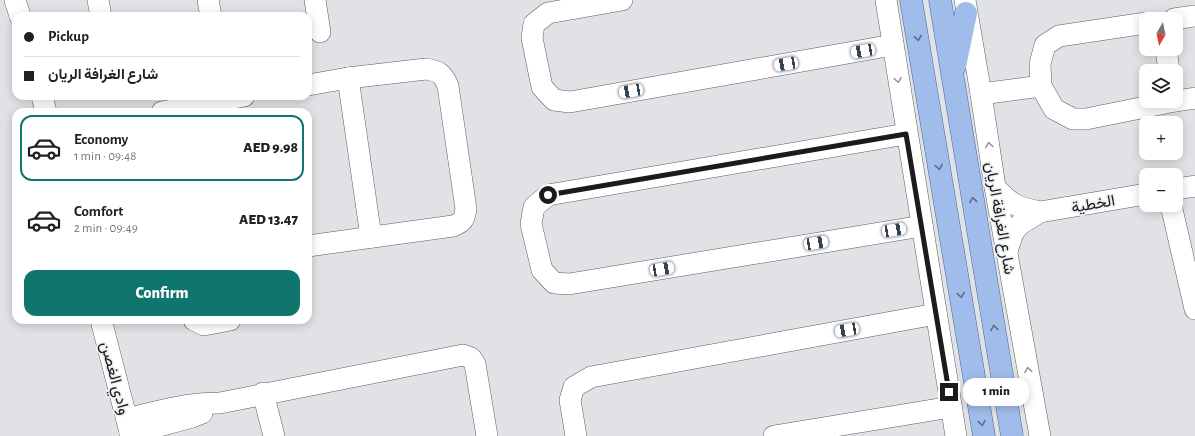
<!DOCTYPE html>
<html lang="en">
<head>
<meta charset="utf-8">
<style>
	body { margin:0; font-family:"Alegreya Sans",Vazirmatn,sans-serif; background:#f6f6f6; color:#202124; height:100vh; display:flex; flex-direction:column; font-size:15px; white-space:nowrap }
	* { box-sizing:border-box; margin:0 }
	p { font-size:13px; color:#757577 }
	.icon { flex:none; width:22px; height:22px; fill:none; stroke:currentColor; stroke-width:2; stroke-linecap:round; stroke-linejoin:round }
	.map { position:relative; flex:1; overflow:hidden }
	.sheet { position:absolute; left:12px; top:108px; width:300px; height:216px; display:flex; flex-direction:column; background:#fff; border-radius:12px; box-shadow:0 2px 10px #0003 }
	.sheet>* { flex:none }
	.banner { position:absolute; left:12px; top:12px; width:300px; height:88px; border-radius:12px; box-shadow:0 2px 10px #0003; display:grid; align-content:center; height:88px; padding:0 12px; background:#fff }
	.needle { width:26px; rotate:189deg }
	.tools { position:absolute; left:1139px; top:12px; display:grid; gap:8px }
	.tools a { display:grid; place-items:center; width:44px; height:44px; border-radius:8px; background:#fff; box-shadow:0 2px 10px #0003; font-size:20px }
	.end { position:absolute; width:18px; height:18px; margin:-9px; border:5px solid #1b1b1c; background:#fff; box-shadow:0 0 0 2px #fff }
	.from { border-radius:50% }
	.bubble { position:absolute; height:28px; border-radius:12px; background:#fff; box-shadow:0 2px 10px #0003; font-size:13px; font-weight:800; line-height:28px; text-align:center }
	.car { position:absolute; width:12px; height:24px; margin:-12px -6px; border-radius:5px; box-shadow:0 0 3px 1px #0007; background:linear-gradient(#fff 24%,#345 0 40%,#fff 0 76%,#345 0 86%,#fff 0) }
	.banner b { display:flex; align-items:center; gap:14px; height:38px; font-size:15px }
	.banner b+b { border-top:1px solid #e0e0e0 }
	.banner i { width:10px; height:10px; background:#202124 }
	ul { padding:7px 0 0; list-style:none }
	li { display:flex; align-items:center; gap:12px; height:66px; margin:0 8px 6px; padding:0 4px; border:2px solid transparent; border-radius:12px }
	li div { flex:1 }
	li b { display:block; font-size:15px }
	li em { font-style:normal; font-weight:800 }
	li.selected { border-color:#0f766e }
	li>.icon { width:36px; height:36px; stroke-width:1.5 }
	.action { display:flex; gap:8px; margin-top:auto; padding:8px 12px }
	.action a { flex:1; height:46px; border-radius:12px; background:#0f766e; color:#fff; font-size:16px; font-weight:800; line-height:46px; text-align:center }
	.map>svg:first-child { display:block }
</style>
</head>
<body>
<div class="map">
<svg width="1195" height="436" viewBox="0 0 1195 436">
	<rect width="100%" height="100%" fill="#e1e2e5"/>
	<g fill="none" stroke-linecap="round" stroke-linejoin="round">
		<g stroke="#5c5d60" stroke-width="22">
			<g id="minor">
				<path d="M15 0 20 16"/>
				<path d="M98 0 101 16"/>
				<path d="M208 0 211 16"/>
				<path d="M315 0 320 32"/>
				<path d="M622 0 548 13 534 24 532 38 542 87 554 100 570 102 893 45"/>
				<path d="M886 0 956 436"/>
				<path d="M965 0 981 94 995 187 1040 436"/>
				<path d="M1174 19 1195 16"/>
				<path d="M1146 23 1059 36 1045 45 1040 64 1041 86 1054 109 1073 119H1086L1175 101"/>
				<path d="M1166 49 1169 71"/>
				<path d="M348 78 371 237"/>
				<path d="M308 85 348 78 426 69C439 71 443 74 448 86L466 209C464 220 463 222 453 226L308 246"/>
				<path d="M981 94 1041 86"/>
				<path d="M42 96 46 112"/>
				<path d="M1176 101 1195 98"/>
				<path d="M162 112 244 96"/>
				<path d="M906 134 548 195 534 207 531 224 542 270 554 283 569 284 922 226"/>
				<path d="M995 187C1011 205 1017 207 1040 212"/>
				<path d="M1176 189 1195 186"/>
				<path d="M1171 205 1195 309"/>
				<path d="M1007 251 1013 233 1019 225 1040 212 1146 194"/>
				<path d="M101 320 131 436"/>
				<path d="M194 320 204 325 230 320"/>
				<path d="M263 393 274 436"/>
				<path d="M127 419C159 411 186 403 220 403L463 355 471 358 475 364 487 436"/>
				<path d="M130 434 192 417 202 413"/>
				<path d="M576 436 570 400 574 387 591 377 936 314"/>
				<path d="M774 436 951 407"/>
			</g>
		</g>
		<g stroke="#48679a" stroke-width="23">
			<g id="major">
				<path d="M911 0 984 436"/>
				<path d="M940 0 1012 436"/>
				<path d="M955 66 966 13"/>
			</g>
		</g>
		<use href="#minor" stroke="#fff" stroke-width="21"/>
		<use href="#major" stroke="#a0bceb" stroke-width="22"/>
	</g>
	<defs><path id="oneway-chevron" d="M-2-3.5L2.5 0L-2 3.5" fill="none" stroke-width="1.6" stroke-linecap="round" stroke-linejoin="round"/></defs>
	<g stroke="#5e6c84">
		<use href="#oneway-chevron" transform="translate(918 38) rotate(80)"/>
		<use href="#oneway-chevron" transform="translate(939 167) rotate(80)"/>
		<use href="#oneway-chevron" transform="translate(973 200) rotate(-100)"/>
		<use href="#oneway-chevron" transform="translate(961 295) rotate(81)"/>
		<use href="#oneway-chevron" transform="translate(994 328) rotate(-99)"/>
		<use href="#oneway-chevron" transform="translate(982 423) rotate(81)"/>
	</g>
	<g stroke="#989899">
		<use href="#oneway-chevron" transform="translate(898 80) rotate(81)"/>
		<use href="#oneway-chevron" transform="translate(989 145) rotate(-99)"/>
		<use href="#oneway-chevron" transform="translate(1028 370) rotate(-100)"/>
	</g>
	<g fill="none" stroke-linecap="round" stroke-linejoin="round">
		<path stroke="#1b1b1c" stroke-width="5" d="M548 195 906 134 949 392"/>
	</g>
	<g text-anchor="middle" stroke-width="3.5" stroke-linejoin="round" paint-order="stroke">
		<g font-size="16" fill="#1b1b1c" stroke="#eef0f2">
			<text transform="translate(1093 203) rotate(-10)" y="6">الخطية</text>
			<text transform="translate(1001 218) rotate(80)" y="6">شارع الغرافة الريان</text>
			<text transform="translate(116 378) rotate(75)" y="6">وادي الغصن</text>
		</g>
	</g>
</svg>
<div class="tools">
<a><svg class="needle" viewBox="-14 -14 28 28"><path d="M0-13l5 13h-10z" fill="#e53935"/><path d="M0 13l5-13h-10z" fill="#757577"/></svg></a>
<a><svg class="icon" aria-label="layers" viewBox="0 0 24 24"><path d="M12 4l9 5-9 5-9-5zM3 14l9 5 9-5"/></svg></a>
<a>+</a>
<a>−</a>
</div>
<i class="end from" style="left:548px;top:195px"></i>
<i class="end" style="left:949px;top:392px"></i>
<div class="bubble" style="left:963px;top:378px;width:66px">1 min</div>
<i class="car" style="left:863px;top:51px;rotate:260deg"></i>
<i class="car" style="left:786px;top:64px;rotate:260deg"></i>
<i class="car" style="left:631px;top:91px;rotate:260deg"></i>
<i class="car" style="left:894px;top:230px;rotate:80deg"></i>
<i class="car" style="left:816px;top:243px;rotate:80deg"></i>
<i class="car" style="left:662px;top:269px;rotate:80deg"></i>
<i class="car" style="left:847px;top:330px;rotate:260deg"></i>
<div class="banner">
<b><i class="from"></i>Pickup</b>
<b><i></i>شارع الغرافة الريان</b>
</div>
<section class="sheet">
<ul>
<li class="selected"><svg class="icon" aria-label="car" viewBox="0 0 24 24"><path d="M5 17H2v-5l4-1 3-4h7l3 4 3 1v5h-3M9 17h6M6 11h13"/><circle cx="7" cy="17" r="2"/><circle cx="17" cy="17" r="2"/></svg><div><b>Economy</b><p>1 min · 09:48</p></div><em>AED 9.98</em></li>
<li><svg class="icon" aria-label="car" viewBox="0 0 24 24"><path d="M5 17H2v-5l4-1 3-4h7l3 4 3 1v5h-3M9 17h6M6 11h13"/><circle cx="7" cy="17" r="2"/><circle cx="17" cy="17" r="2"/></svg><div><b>Comfort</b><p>2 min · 09:49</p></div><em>AED 13.47</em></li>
</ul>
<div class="action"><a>Confirm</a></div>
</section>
</div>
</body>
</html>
